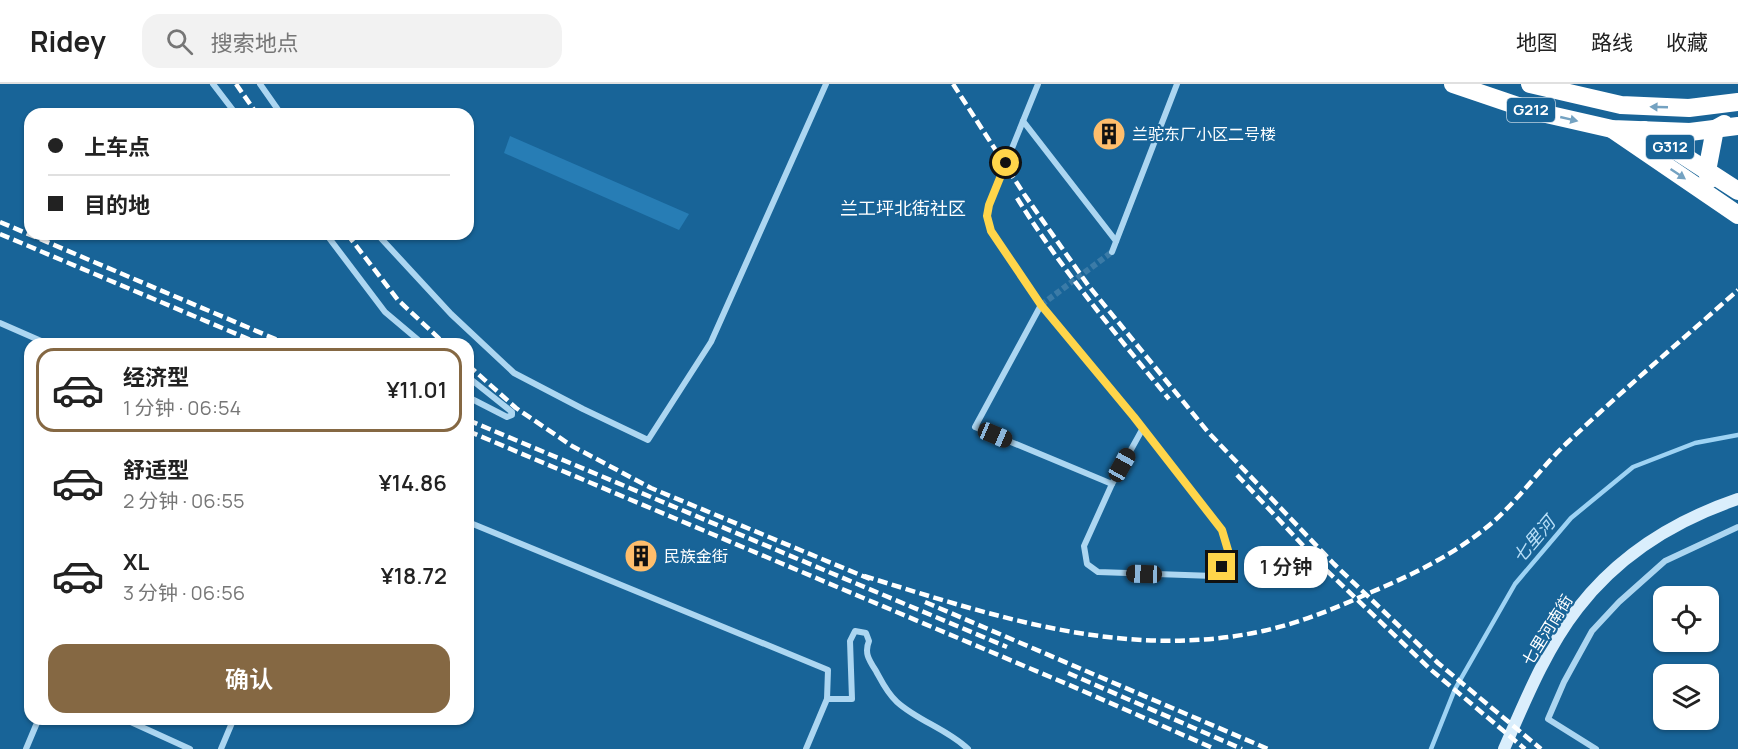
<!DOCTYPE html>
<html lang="zh">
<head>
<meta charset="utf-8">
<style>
	body { margin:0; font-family:Manrope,"Noto Sans SC",sans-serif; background:#f2f2f2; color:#222; height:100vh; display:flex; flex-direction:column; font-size:22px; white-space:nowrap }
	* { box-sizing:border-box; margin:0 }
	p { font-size:20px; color:#767676 }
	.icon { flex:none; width:33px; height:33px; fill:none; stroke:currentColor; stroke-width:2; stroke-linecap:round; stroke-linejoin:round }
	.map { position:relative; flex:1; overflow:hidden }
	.drawer { position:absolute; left:24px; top:254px; width:450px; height:387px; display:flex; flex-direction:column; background:#fff; border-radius:18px; box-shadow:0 2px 4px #0004 }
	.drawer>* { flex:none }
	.hud { position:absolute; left:24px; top:24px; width:450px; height:132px; border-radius:18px; box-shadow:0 2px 4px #0004; display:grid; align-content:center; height:132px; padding:0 24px; background:#fff }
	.buttons { position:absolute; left:1653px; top:502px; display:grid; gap:12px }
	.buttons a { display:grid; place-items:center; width:66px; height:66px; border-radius:12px; background:#fff; box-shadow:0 2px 4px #0004; font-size:30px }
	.end { position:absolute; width:27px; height:27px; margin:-14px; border:8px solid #ffd54a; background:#111; box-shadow:0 0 0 3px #111 }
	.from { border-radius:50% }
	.bubble { position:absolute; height:42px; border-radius:18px; background:#fff; box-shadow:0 2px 4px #0004; font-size:20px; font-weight:600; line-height:42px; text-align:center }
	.car { position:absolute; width:18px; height:36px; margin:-18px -9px; border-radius:8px; box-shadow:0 0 4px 2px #0007; background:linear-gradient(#222 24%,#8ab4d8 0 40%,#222 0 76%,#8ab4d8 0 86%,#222 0) }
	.hud b { display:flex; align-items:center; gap:21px; height:57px; font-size:22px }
	.hud b+b { border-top:2px solid #e0e0e0 }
	.hud i { width:15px; height:15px; background:#222 }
	ul { padding:10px 0 0; list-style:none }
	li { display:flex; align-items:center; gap:18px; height:84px; margin:0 12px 9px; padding:0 12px; border:3px solid transparent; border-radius:18px }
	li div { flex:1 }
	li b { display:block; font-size:22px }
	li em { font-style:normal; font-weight:600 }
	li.on { border-color:#856843 }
	li>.icon { width:54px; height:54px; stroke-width:1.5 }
	.primary-button { display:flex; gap:12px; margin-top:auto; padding:12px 24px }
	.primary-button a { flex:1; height:69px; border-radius:18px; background:#856843; color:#fff; font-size:24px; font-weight:600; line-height:69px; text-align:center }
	header { display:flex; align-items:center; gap:36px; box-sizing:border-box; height:84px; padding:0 30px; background:#fff; border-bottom:2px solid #e0e0e0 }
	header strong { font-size:28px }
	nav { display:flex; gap:33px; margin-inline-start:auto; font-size:21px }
	.search { width:420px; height:54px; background:#f2f2f2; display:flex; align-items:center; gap:15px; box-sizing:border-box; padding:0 21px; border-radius:18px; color:#767676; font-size:22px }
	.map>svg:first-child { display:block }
</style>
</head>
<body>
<header>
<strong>Ridey</strong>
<div class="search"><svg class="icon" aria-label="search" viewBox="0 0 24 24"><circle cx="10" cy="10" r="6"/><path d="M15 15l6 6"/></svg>搜索地点</div>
<nav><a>地图</a><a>路线</a><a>收藏</a></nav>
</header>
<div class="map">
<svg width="1738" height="665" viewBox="0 0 1738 665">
	<rect width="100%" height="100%" fill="#186498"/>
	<path fill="#277db5" d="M510 52 689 130 679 146 504 69Z"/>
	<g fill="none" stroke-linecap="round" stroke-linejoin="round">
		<path stroke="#9ed3f4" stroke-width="4.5" d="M1431 665 1455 605 1515 500 1571 434 1633 383 1695 359 1738 351"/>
		<path stroke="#3b7ba7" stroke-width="6" stroke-dasharray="6 3" stroke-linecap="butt" d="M1041 221 1112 168"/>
		<g stroke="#acd6f1" stroke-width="6">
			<path d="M213 0 236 30"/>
			<path d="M260 0 281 30"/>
			<path d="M1038 0 989 121 987 132 991 147 1041 221 975 343 1112 400 1084 462 1087 480 1098 488 1214 492 1230 473 1222 446 1134 333 1041 221"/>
			<path d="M1023 37 1116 157"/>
			<path d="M326 150 385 228 423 260"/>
			<path d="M377 150 451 230 514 289 583 325 648 356 711 258 826 0"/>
			<path d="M1112 168 1177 0"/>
			<path d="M0 239 48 260"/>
			<path d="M468 293 512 328V331L507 333 468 313"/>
			<path d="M1112 400 1143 344"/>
			<path d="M468 438 828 586 827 615 806 665"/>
			<path d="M827 615H852L850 557 855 547 866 549 869 557C864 569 869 576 876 587 882 598 887 609 897 618 918 637 947 645 968 665"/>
			<path d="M122 634 190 665"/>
			<path d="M26 665 39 634"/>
			<path d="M221 665 234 634"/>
			<path d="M1596 665 1548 635 1564 598 1592 547 1619 518 1665 477 1738 443"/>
		</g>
		<path stroke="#daeefc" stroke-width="12" d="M1504 665C1525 617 1546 565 1578 524 1619 471 1676 436 1738 415"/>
		<g stroke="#fff" stroke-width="18">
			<path d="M1453 0 1533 27 1612 45 1690 48 1738 42"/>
			<path d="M1530 0 1621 21 1689 24 1738 18"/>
			<path d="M1612 45 1738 131"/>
			<path d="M1644 46 1738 107"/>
			<path d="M1709 96 1707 87 1715 45 1724 40"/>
		</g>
		<g stroke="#fff" stroke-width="4.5" stroke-dasharray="10 4.5" stroke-linecap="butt">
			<path d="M236 0 257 30"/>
			<path d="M953 0 1024 110 1088 201 1208 348 1334 480 1438 579 1541 665"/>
			<path d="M1017 114C1062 186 1115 249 1169 315"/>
			<path d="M0 138 287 260"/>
			<path d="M0 150 260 260"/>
			<path d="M347 150 398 216 445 260"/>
			<path d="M468 281 516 324 572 362 651 404 870 495"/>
			<path d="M468 336 1007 563"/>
			<path d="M468 347 1067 600 1215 665"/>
			<path d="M1237 391 1326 486 1430 585 1525 665"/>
			<path d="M864 492C994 532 1125 577 1263 547 1299 539 1334 525 1367 510 1412 491 1456 470 1493 438 1521 413 1542 382 1569 357 1624 305 1682 256 1738 206"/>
			<path d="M925 518 1268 665"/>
			<path d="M1068 589 1242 665"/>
		</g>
	</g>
	<defs><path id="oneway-solid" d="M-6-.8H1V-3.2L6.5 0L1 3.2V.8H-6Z" transform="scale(1.5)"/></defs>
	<g fill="#74a2c1">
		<use href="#oneway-solid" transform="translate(1659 23) rotate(-178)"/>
		<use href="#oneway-solid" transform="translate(1569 35) rotate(13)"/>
		<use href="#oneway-solid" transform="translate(1678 90) rotate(34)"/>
	</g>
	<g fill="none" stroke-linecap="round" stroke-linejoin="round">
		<path stroke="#ffd54a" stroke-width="8" d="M1006 79 989 121 987 132 991 147 1041 221 1134 333 1222 446 1230 473 1222 483"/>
	</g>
	<defs>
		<g id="building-disc" transform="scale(1.725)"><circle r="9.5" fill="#ffbe6c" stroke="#186498"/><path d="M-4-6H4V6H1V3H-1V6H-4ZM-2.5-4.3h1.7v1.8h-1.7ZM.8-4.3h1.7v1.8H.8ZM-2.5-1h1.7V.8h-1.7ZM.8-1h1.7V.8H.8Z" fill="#111"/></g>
	</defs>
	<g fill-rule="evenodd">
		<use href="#building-disc" x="1109" y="50"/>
		<use href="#building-disc" x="641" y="472"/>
	</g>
	<g text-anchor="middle" stroke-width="4.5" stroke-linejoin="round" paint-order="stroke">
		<g fill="#186498" stroke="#bad0e0" stroke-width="1.5">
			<rect x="1507" y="14" width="48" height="24" rx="4.5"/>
			<rect x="1646" y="51" width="48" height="24" rx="4.5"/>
		</g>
		<g font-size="15" font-weight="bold" fill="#fff">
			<text x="1531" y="31">G212</text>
			<text x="1670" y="68">G312</text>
		</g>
		<g font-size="16" fill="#fff" stroke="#186498" text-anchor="start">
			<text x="1132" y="56">兰驼东厂小区二号楼</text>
			<text x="664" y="478">民族金街</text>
		</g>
		<g font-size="16" fill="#fff" stroke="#186498">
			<text transform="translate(1547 546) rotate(-58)" y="6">七里河南街</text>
		</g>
		<g font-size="18" fill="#fff" stroke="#186498">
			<text x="903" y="131">兰工坪北街社区</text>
		</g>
		<g font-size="18" font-style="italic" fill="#b8dff8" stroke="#186498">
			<text transform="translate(1534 456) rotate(-50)" y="6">七里河</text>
		</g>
	</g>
</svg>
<div class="buttons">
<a><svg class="icon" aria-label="locate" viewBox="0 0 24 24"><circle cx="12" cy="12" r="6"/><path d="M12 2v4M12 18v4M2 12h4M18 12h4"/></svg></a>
<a><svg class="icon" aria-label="layers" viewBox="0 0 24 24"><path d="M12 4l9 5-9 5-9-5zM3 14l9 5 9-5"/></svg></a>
</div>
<i class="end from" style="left:1006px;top:79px"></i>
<i class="end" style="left:1222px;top:483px"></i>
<div class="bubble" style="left:1244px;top:462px;width:84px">1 分钟</div>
<i class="car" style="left:995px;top:351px;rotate:113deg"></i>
<i class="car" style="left:1122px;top:381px;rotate:29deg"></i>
<i class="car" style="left:1144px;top:490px;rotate:272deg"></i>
<div class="hud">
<b><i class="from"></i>上车点</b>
<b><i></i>目的地</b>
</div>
<section class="drawer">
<ul>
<li class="on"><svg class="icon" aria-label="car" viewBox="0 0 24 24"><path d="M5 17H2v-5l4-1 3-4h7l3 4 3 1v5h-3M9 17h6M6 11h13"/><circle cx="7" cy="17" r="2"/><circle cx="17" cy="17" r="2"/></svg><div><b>经济型</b><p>1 分钟 · 06:54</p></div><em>¥11.01</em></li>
<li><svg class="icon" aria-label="car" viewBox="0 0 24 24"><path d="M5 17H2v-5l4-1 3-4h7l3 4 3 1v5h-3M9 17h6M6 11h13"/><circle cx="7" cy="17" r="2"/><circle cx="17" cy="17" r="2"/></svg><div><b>舒适型</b><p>2 分钟 · 06:55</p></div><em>¥14.86</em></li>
<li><svg class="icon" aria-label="car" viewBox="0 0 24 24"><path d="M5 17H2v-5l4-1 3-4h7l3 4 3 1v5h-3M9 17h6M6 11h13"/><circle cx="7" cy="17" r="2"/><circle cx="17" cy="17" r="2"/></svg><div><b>XL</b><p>3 分钟 · 06:56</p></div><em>¥18.72</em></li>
</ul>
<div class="primary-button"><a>确认</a></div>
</section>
</div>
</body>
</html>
